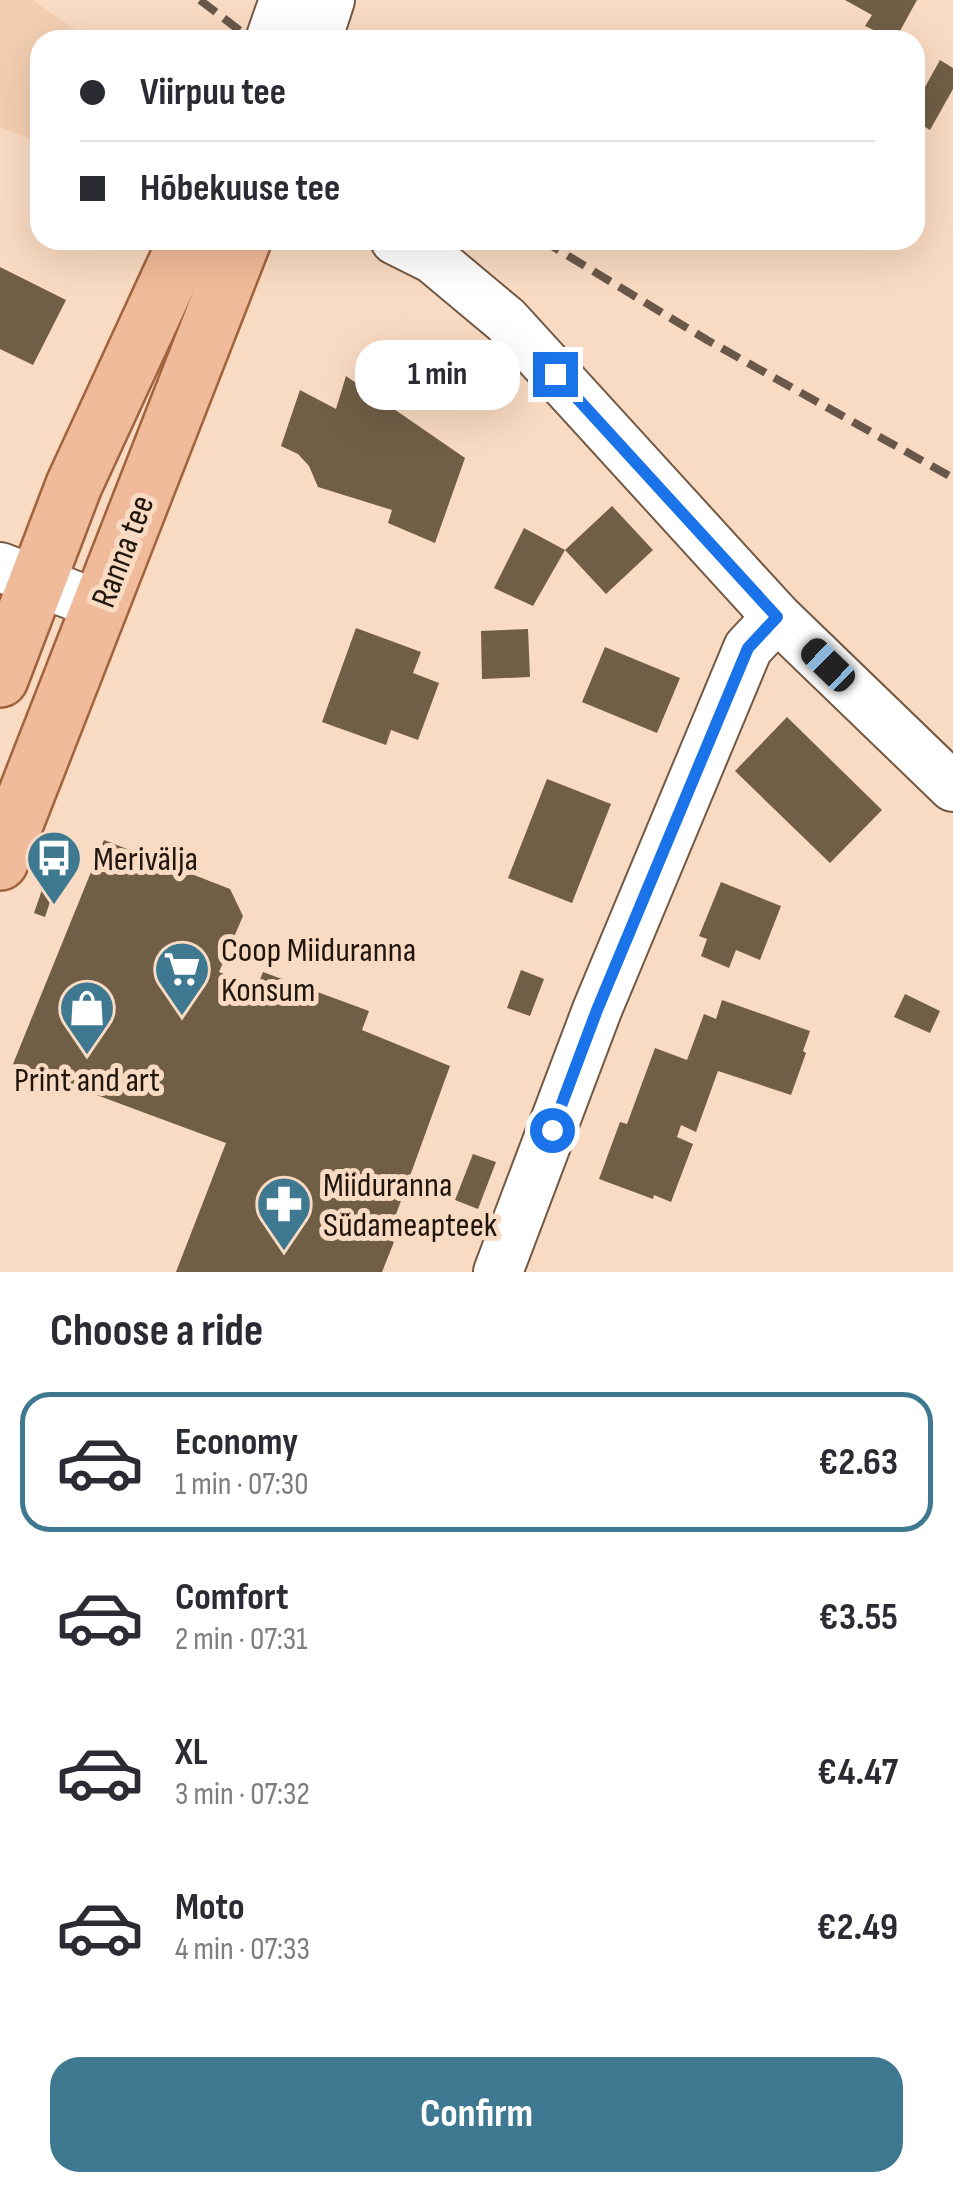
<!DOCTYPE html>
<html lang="en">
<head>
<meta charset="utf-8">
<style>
	body { margin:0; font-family:"Sofia Sans Condensed",sans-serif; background:#f7f7f7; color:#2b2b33; height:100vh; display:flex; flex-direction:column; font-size:38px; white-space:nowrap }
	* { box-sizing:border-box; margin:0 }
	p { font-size:32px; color:#7c7c81 }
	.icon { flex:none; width:55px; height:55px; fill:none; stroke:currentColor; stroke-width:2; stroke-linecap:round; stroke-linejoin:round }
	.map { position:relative; height:1272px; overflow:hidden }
	.side { display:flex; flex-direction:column; background:#fff; flex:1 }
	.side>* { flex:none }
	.guide { position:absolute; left:30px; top:30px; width:895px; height:220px; border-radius:30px; box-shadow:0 10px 40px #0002; display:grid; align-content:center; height:220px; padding:0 50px; background:#fff }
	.end { position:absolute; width:45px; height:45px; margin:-22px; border:12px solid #1a73e8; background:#fff; box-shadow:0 0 0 5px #fff }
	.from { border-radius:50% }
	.bubble { position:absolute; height:70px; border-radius:30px; background:#fff; box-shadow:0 10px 40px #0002; font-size:32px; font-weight:700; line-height:70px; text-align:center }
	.car { position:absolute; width:30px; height:60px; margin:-30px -15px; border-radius:12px; box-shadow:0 0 8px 2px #0007; background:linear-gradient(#222 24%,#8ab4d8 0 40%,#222 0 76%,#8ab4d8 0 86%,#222 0) }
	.guide b { display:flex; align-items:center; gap:35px; height:95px; font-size:38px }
	.guide b+b { border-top:2px solid #e1e1e2 }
	.guide i { width:25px; height:25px; background:#2b2b33 }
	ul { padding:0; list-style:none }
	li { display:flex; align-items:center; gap:30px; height:140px; margin:0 20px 15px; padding:0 30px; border:5px solid transparent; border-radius:30px }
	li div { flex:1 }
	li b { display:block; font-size:38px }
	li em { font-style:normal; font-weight:700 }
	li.selected { border-color:#3e7991 }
	li>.icon { width:90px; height:90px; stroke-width:1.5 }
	h2 { padding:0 50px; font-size:45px; line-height:120px }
	.primary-button { display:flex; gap:20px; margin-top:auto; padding:20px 50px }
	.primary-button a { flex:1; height:115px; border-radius:30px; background:#3e7991; color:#fff; font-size:40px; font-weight:700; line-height:115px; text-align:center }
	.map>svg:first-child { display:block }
</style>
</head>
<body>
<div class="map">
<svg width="953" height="1272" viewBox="0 0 953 1272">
	<rect width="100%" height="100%" fill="#f9dac2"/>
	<path fill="#f3ceb1" d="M0 0H32L90 40H40V127L29 138 0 127Z"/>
	<g fill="#715e46">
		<path d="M845 0H917L895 40 865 26 872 15Z"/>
		<path d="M940 60 953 68V89L930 130 915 121V105Z"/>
		<path d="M0 267 66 300 33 365 0 349Z"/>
		<path d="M346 376 465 458 435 543 388 523 392 510 318 487 309 466 298 454 281 446 300 390 336 409Z"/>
		<path d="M612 506 653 550 606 594 565 550Z"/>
		<path d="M524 528 565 550 533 606 494 588Z"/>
		<path d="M356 628 421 652 413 673 439 683 418 740 391 730 386 745 322 722Z"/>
		<path d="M528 629 530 677 482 679 481 631Z"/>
		<path d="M605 647 680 678 657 733 582 702Z"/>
		<path d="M787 717 882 810 830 863 735 771Z"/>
		<path d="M547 779 611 804 572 903 508 878Z"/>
		<path d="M104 840 230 889 243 916 219 972 257 987 263 972 369 1011 362 1030 450 1066 387 1239 394 1242 382 1272H176L226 1143 13 1064Z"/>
		<path d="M721 882 781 906 760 960 736 950 729 968 701 956 707 939 699 936Z"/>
		<path d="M43 887 54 890 45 917 34 913Z"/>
		<path d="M521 970 544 979 530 1016 507 1008Z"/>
		<path d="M905 994 940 1011 930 1033 894 1017Z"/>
		<path d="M722 1000 810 1031 803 1051 806 1053 791 1095 718 1071 696 1132 681 1125 677 1137 693 1144 671 1202 654 1195 653 1199 599 1179 620 1122 627 1124 655 1048 687 1060 704 1014 716 1019Z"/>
		<path d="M473 1154 496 1162 478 1209 455 1200Z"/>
	</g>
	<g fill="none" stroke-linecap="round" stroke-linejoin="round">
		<g stroke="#735943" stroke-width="52">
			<g id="minor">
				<path d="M270 40 284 0"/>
				<path d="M317 40 330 0"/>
				<path d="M395 240 433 259 506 320 777 617 953 787"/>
				<path d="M0 567 101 606"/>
				<path d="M498 1272 597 1010 748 648 777 617"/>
			</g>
		</g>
		<g stroke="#a1633c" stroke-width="60">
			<g id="major">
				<path d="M0 679 74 485 187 240"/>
				<path d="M0 862 243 240"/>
			</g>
		</g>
		<use href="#minor" stroke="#fff" stroke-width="48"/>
		<use href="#major" stroke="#f0bb9a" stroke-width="55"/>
		<g stroke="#69584a" stroke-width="8" stroke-dasharray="20 10" stroke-linecap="butt">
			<path d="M200 0 252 40"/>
			<path d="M542 240 707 340 953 478"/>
		</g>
	</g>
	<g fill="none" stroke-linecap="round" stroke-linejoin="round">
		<path stroke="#1a73e8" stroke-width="12" d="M552 1130 597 1010 748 648 777 617 555 374"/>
	</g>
	<defs>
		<g id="bus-pin" transform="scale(2.875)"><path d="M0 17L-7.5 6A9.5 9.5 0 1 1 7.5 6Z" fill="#3e7991" stroke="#f9dac2"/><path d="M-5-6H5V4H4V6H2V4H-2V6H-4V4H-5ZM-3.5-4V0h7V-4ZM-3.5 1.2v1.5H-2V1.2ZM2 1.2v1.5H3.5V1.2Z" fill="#fff"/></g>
		<g id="supermarket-pin" transform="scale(2.875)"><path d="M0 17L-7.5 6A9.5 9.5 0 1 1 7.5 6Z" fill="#3e7991" stroke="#f9dac2"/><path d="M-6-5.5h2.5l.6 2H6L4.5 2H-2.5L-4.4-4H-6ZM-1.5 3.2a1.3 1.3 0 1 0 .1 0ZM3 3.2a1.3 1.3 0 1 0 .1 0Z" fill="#fff"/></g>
		<g id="shop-pin" transform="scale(2.875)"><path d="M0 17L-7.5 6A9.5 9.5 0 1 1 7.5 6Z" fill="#3e7991" stroke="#f9dac2"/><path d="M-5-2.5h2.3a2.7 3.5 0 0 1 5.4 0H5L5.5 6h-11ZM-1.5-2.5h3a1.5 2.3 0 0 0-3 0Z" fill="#fff"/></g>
		<g id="pharmacy-pin" transform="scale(2.875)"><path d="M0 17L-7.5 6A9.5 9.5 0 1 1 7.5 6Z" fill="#3e7991" stroke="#f9dac2"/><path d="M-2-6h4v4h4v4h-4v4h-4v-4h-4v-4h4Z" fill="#fff"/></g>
	</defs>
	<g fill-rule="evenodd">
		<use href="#bus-pin" x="54" y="858"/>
		<use href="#supermarket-pin" x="182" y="969"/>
		<use href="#shop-pin" x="87" y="1008"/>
		<use href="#pharmacy-pin" x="284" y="1204"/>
	</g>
	<g text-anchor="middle" stroke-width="10" stroke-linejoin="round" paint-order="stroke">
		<g font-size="35" fill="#21160d" stroke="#f9dac2">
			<text transform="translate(122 551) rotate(-69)" y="12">Ranna tee</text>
		</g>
		<g font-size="35" fill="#21160d" stroke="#f9dac2" text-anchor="start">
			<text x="93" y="870">Merivälja</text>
			<text x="221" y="961">Coop Miiduranna<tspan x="221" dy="40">Konsum</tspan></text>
			<text x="87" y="1091" text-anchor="middle">Print and art</text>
			<text x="323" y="1196">Miiduranna<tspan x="323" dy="40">Südameapteek</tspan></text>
		</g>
	</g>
</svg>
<i class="end from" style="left:552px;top:1130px"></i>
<i class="end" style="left:555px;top:374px"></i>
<div class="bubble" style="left:355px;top:340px;width:165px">1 min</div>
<i class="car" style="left:828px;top:665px;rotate:314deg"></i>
<div class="guide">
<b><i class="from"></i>Viirpuu tee</b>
<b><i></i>Hõbekuuse tee</b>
</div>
</div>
<section class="side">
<h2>Choose a ride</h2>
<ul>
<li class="selected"><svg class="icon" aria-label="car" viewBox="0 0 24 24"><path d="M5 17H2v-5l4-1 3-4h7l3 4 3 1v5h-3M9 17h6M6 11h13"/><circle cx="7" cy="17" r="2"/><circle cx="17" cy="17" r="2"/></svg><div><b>Economy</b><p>1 min · 07:30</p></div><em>€2.63</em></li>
<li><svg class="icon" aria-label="car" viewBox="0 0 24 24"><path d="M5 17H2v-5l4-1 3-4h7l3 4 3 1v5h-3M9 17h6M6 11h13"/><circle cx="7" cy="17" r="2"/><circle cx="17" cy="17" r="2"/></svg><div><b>Comfort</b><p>2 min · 07:31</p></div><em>€3.55</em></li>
<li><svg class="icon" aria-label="car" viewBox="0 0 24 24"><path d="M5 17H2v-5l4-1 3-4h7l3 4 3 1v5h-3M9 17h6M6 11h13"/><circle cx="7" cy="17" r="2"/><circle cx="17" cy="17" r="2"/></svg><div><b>XL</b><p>3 min · 07:32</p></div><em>€4.47</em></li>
<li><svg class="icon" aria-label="car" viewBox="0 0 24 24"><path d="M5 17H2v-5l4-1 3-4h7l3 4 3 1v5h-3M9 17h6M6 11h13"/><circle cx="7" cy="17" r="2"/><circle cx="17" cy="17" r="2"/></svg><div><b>Moto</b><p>4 min · 07:33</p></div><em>€2.49</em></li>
</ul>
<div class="primary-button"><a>Confirm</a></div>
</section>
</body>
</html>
